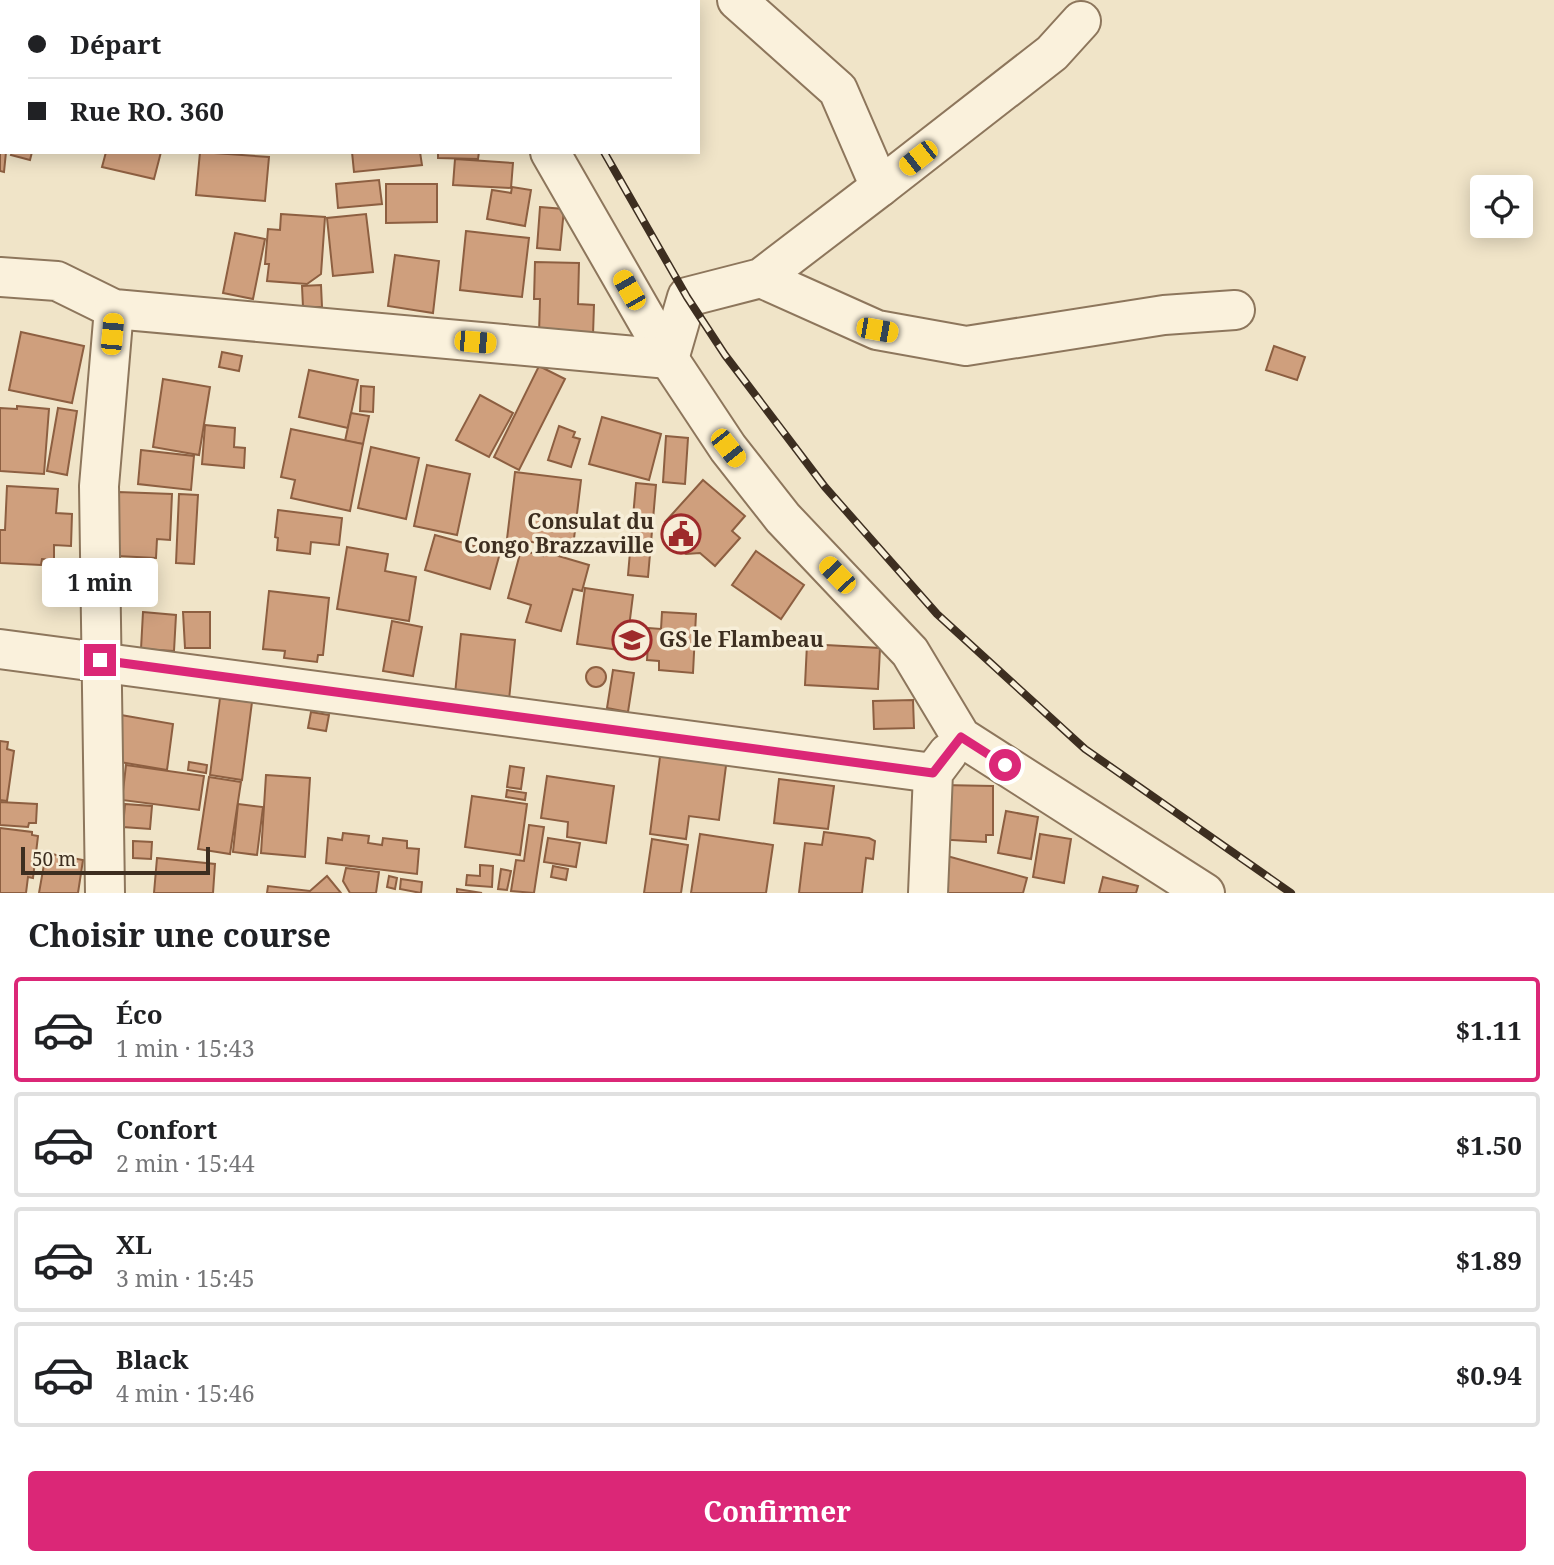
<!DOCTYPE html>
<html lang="fr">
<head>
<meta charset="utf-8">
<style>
	body { margin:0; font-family:"Noto Serif",serif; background:#f6f6f6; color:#202124; height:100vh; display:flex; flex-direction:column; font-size:26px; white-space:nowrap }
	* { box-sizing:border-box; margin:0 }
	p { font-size:23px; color:#757577 }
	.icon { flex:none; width:38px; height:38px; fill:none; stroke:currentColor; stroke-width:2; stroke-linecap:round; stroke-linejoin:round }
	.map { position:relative; height:893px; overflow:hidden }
	.sheet { display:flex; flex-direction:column; background:#fff; flex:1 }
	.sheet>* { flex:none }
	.hud { position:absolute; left:0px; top:0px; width:700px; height:154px; box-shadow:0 4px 18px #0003; display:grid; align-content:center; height:154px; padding:0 28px; background:#fff }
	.buttons { position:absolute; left:1470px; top:175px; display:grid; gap:14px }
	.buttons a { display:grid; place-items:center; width:63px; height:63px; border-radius:7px; background:#fff; box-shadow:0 4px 18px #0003; font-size:35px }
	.scale { position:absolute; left:21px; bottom:18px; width:189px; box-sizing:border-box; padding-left:7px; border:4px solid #3d2e20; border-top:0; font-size:19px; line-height:24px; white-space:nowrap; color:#3d2e20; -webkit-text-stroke:5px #f7eed8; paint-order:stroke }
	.end { position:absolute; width:32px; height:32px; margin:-16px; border:9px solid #db2777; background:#fff; box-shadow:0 0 0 4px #fff }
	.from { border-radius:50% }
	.bubble { position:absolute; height:49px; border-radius:7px; background:#fff; box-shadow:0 4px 18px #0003; font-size:23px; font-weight:700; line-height:49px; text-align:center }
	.car { position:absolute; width:21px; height:42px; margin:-21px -10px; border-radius:9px; box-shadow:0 0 5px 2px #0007; background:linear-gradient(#f5c518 24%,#345 0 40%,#f5c518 0 76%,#345 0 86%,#f5c518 0) }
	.hud b { display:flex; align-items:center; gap:24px; height:66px; font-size:26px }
	.hud b+b { border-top:2px solid #e0e0e0 }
	.hud i { width:18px; height:18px; background:#202124 }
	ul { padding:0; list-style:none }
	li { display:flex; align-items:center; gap:21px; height:105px; margin:0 14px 10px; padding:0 14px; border:4px solid #e0e0e0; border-radius:7px }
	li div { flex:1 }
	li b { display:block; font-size:26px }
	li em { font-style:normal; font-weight:700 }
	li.on { border-color:#db2777 }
	li>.icon { width:63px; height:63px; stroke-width:1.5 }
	h2 { padding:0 28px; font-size:32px; line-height:84px }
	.primary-button { display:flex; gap:14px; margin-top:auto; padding:14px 28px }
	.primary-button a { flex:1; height:80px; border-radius:7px; background:#db2777; color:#fff; font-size:28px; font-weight:700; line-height:80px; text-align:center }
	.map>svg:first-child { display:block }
</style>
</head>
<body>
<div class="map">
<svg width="1554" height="893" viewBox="0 0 1554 893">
	<rect width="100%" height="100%" fill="#f0e4c8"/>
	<g fill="#cf9f7d" stroke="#8d5f41" stroke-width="2">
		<path d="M52 0H121L52 2Z"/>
		<path d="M143 0H201L143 2Z"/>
		<rect x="286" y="0" width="27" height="2"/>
		<rect x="323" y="0" width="54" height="2"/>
		<rect x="0" y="92" width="2" height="32"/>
		<path d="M0 129 2 152H6L4 172 0 171Z"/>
		<path d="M12 152H32L30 160 11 155Z"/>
		<path d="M106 152H161L154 179 102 167Z"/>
		<path d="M200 152 269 157 265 201 196 195Z"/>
		<path d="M352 152H420L422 165 354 172Z"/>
		<path d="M438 152H479L478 159 438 158Z"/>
		<path d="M455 159 513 163 511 188 453 185Z"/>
		<path d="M379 180 382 204 338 208 336 184Z"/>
		<path d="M386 184H437V222L386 223Z"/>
		<path d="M512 187 531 190 525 226 487 219 492 190 511 193Z"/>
		<path d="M540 207 564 209 560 250 537 248Z"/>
		<path d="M281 214 325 217 321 274 307 284 267 281 269 264H265L268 229 280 230Z"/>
		<path d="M366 214 373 272 333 276 327 218Z"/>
		<path d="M466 231 529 238 522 297 460 290Z"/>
		<path d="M235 233 265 239 253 299 223 293Z"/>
		<path d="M395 255 439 261 433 313 388 306Z"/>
		<path d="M535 262 579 263 578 304 594 305 593 335 539 334 540 299H534Z"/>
		<path d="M321 285 322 307H303L302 286Z"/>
		<path d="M21 332 84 346 72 403 9 390Z"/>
		<path d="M1274 346 1305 357 1297 380 1266 370Z"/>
		<path d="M222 352 242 356 239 371 219 367Z"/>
		<path d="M539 366 565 379 519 470 494 457Z"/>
		<path d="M309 370 358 380 348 428 299 417Z"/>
		<path d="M163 379 210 387 199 455 153 447Z"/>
		<path d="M361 386 374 387 373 412 360 411Z"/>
		<path d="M480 395 513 413 489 457 456 440Z"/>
		<path d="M17 406 49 409 44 474 0 471V408L17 409Z"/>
		<path d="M58 408 77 411 67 475 47 471Z"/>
		<path d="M351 413 369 416 363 444 345 441Z"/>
		<path d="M602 417 661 434 649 480 589 464Z"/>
		<path d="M205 425 235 428 234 447 245 448 244 468 202 464Z"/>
		<path d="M559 426 575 432 573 437 580 439 571 467 548 460Z"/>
		<path d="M291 429 363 444 350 511 291 498 295 480 281 477Z"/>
		<path d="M666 436 688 438 685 484 663 482Z"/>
		<path d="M371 447 419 458 406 519 358 508Z"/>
		<path d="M141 450 194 456 191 490 138 484Z"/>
		<path d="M427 465 470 474 457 535 414 526Z"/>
		<path d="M515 472 581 480 573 547 507 539Z"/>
		<path d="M703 480 745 516 732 531 740 538 715 566 700 553 686 554 673 546 670 540 668 525 665 522Z"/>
		<path d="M636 483 656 485 648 577 628 575Z"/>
		<path d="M7 486 58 489 56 513 72 514 71 546 54 545V560L42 559 41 565 0 563V530H5Z"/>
		<path d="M118 492 172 494 170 540 157 539 156 558 117 556Z"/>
		<path d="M179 494 198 495 194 564 176 563Z"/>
		<path d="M278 510 342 518 339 545 311 542 310 554 277 550 278 538 275 537Z"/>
		<path d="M435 535 500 553 490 589 425 570Z"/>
		<path d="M347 547 388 554 385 571 416 577 409 621 337 609Z"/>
		<path d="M521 550 543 556 545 552 589 565 582 591 573 589 561 631 526 622 531 605 508 598Z"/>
		<path d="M756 551 804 585 781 619 732 585Z"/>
		<path d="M585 588 633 595 626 651 577 644Z"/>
		<path d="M269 591 329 598 323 655H318L317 662 284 658 285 651 263 649Z"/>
		<path d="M143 612 176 615 174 651 141 649Z"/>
		<path d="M183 612H210V648H185Z"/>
		<path d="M662 612 696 614 693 673 659 670V661L647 660 649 628 661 629Z"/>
		<path d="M392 621 422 627 413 676 383 671Z"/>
		<path d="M461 634 515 640 509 700 455 694Z"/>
		<path d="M807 644 880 648 878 689 805 685Z"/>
		<circle cx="596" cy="677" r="10"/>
		<path d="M613 670 634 673 628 712 607 708Z"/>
		<path d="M220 698 252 702 242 780 210 775Z"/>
		<path d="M913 700 914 728 874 729 873 701Z"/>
		<path d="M311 712 329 715 326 731 308 728Z"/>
		<path d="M121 715 173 724 167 770 114 761Z"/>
		<path d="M0 741 8 742 7 749 14 751 7 801 0 800Z"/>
		<path d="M661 749 727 758 719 820 689 816 686 839 650 834Z"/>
		<path d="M189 762 207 765 206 773 188 770Z"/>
		<path d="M126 765 204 776 199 810 122 800Z"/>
		<path d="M510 766 524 768 521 789 507 787Z"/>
		<path d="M266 775 310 778 305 857 261 853Z"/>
		<path d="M547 776 614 786 606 843 567 837 568 822 541 818Z"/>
		<path d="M209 777 241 782 230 854 198 849Z"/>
		<path d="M779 779 834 786 828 829 774 823Z"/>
		<path d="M942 785 993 786V835H986V842L935 839Z"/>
		<path d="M507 790 526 793 525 800 506 797Z"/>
		<path d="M472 796 527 804 520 855 465 847Z"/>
		<path d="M0 802 37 804 36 823H29L28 827 0 825Z"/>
		<path d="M125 804 152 806 150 829 123 827Z"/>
		<path d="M238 804 263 807 257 855 233 852Z"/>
		<path d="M1006 811 1038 817 1031 859 998 853Z"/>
		<path d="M529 825 544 827 534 893 511 891 516 860 524 861Z"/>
		<path d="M0 828 32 832V835L38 836 33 878 28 877 26 893H0Z"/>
		<path d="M824 832 869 838 875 841 873 859 866 858 862 893H799L805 843 822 845Z"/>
		<path d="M343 833 369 836 368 843 382 845 383 838 407 841V848L419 849 417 874 326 863 328 838 342 840Z"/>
		<path d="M700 834 773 845 766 893H691Z"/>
		<path d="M1040 834 1071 839 1064 883 1033 877Z"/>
		<path d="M548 838 580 843 576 867 544 862Z"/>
		<path d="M652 839 688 845 681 893H644Z"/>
		<path d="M133 841 152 842 151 859 133 858Z"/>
		<path d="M46 853 83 860 78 893H39Z"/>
		<path d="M947 856 1027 878 1023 893H938Z"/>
		<path d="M157 858 215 864 213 893H154Z"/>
		<path d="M480 865 493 866 492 887 466 885 467 875 480 876Z"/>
		<path d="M553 866 568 869 566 880 551 877Z"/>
		<path d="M346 868 379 872 376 893H350L343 881Z"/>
		<path d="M501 869 511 871 507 890 498 889Z"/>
		<path d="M327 876 341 893H267L268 886 310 891Z"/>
		<path d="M389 876 397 878 395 889 387 887Z"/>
		<path d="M1103 877 1138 886 1136 893H1099Z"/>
		<path d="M401 879 422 882 421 893 400 889Z"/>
		<path d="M457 889 482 893H457Z"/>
	</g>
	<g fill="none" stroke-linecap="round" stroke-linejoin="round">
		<g stroke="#8d765c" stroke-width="42">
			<g id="minor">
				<path d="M462 0 463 2"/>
				<path d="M550 152 669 359 728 448 783 518 910 652 961 737 1205 893"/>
				<path d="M880 187 1052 53 1081 21"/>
				<path d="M0 277 57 281 114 309 669 359 687 297 761 278 880 187 838 90 737 0"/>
				<path d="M761 278 877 330 966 346 1164 315 1235 310"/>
				<path d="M0 649 933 773"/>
				<path d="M105 893 99 486 114 309"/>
				<path d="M928 893 933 773 948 753"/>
			</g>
		</g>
		<use href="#minor" stroke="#faf1dc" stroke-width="38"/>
		<g stroke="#3d2e20" stroke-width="8">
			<g id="rail">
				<path d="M526 0 527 2"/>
				<path d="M604 152 687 297 725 355 825 487 937 614 1085 749 1291 893"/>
			</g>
		</g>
		<use href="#rail" stroke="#f7eed8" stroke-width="5" stroke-dasharray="16" stroke-linecap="butt"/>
	</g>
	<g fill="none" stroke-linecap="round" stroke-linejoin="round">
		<path stroke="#db2777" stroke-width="9" d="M100 660 933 773 961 737 1005 765"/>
	</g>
	<defs>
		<g id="civic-ring" transform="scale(2.0125)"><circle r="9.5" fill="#f7eed8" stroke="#9e2a2b" stroke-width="1.5"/><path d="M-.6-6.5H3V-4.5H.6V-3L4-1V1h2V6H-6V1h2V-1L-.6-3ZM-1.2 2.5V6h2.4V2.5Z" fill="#9e2a2b"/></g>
		<g id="school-ring" transform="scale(2.0125)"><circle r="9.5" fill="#f7eed8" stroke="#9e2a2b" stroke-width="1.5"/><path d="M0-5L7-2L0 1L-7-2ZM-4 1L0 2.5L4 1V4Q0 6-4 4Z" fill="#9e2a2b"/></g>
	</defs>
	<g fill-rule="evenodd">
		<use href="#civic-ring" x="681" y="534"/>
		<use href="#school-ring" x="632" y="640"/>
	</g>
	<g text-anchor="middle" stroke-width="7" stroke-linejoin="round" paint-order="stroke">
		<g font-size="21" font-weight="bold" fill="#3d2e20" stroke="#f7eed8" text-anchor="end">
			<text x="654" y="529">Consulat du<tspan x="654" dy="24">Congo Brazzaville</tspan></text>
			<text x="659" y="647" text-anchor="start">GS le Flambeau</text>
		</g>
	</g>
</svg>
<div class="buttons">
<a><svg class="icon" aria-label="locate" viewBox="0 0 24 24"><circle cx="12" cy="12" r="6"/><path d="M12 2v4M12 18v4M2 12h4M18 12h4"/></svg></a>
</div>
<div class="scale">50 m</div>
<i class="end from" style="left:1005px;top:765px"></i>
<i class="end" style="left:100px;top:660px"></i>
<div class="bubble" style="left:42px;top:558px;width:116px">1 min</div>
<i class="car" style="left:918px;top:158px;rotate:232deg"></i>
<i class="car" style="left:629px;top:290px;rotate:330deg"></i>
<i class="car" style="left:877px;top:330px;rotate:100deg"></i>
<i class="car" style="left:112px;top:334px;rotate:5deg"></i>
<i class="car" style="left:475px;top:342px;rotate:95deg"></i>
<i class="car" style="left:728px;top:448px;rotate:142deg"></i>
<i class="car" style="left:837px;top:575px;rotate:316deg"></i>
<div class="hud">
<b><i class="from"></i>Départ</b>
<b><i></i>Rue RO. 360</b>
</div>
</div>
<section class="sheet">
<h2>Choisir une course</h2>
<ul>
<li class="on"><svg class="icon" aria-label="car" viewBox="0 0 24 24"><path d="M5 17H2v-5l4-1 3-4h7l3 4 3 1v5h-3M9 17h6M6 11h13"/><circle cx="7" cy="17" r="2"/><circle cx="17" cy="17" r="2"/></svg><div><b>Éco</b><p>1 min · 15:43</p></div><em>$1.11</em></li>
<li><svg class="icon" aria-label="car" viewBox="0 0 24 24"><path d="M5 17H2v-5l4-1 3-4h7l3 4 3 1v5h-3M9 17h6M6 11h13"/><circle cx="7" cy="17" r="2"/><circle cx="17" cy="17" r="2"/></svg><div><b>Confort</b><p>2 min · 15:44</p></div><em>$1.50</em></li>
<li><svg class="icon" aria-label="car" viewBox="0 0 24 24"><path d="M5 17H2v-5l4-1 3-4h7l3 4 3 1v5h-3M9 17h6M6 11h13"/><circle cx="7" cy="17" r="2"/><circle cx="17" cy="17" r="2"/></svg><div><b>XL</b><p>3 min · 15:45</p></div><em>$1.89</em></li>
<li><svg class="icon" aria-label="car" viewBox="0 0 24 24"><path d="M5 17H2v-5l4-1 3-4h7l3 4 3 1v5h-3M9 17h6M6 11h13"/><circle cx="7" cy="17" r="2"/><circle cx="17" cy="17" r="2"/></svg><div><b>Black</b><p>4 min · 15:46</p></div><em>$0.94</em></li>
</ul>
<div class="primary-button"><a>Confirmer</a></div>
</section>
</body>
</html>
